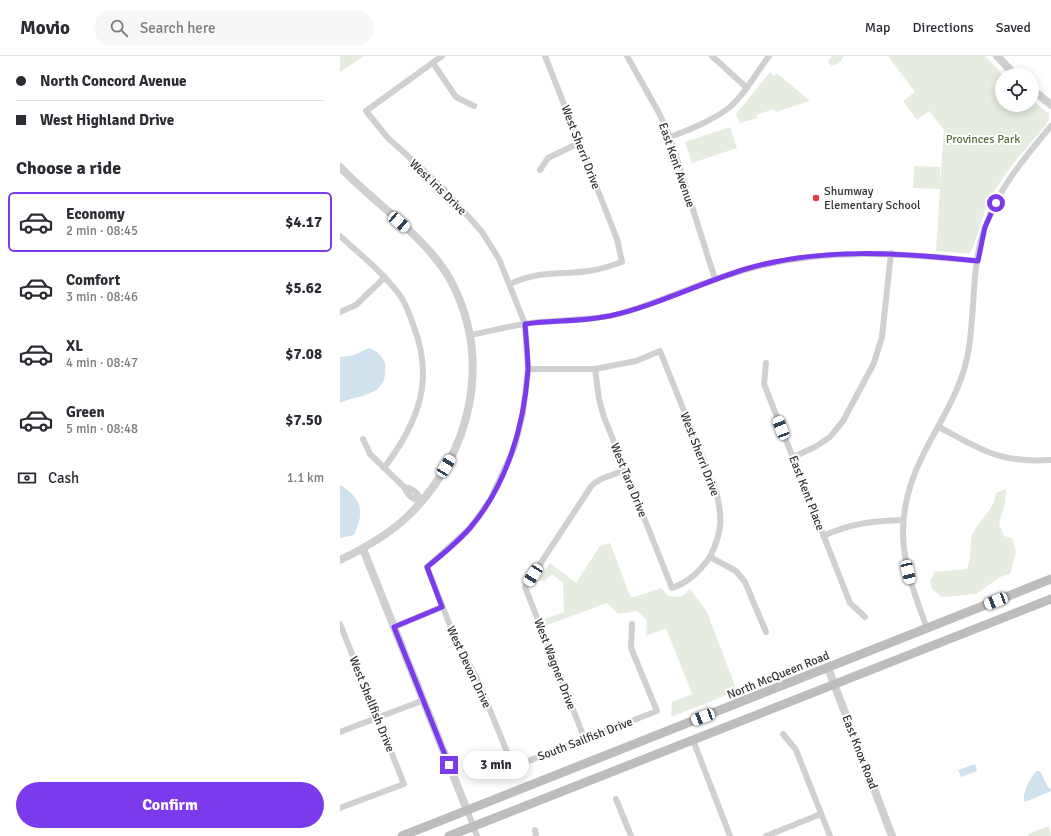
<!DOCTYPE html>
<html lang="en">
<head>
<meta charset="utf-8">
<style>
	body { margin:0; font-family:Signika,sans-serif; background:#f7f7f7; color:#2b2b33; height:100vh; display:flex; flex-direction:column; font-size:15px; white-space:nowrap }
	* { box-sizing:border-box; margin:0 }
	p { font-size:13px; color:#7c7c81 }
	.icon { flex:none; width:22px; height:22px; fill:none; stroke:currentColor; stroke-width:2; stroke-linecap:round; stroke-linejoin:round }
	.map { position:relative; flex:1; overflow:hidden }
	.side { display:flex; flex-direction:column; background:#fff; width:340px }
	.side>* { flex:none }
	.hud { display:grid; align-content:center; height:88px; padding:0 16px; background:#fff }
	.controls { position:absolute; left:655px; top:12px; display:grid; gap:8px }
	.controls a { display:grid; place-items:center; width:44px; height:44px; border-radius:50%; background:#fff; box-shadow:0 2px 10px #0003; font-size:20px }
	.end { position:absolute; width:18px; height:18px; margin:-9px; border:5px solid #7c3aed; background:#fff; box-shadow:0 0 0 2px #fff }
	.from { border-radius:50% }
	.bubble { position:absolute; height:28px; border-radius:14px; background:#fff; box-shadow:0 2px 10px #0003; font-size:13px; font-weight:800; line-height:28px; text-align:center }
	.car { position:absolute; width:12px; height:24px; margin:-12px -6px; border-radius:5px; box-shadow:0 0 3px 1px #0007; background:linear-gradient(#fff 24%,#345 0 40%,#fff 0 76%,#345 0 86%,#fff 0) }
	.hud b { display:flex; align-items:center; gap:14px; height:38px; font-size:15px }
	.hud b+b { border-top:1px solid #e1e1e2 }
	.hud i { width:10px; height:10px; background:#2b2b33 }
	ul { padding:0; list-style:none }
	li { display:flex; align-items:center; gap:12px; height:60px; margin:0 8px 6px; padding:0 8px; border:2px solid transparent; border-radius:6px }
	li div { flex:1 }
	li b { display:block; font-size:15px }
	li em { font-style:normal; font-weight:800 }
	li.on { border-color:#7c3aed }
	li>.icon { width:36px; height:36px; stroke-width:1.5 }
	h2 { padding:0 16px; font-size:18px; line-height:48px }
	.pay { display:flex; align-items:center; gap:10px; height:44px; padding:0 16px; font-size:15px }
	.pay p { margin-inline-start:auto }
	.cta { display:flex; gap:8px; margin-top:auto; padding:8px 16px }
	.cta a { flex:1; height:46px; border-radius:24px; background:#7c3aed; color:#fff; font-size:16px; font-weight:800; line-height:46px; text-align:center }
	header { display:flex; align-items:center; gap:24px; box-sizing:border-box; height:56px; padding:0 20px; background:#fff; border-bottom:1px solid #e1e1e2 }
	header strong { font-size:19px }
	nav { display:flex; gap:22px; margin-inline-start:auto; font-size:14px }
	.search { width:280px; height:36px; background:#f7f7f7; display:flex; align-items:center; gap:10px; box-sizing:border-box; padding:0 14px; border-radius:22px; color:#7c7c81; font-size:15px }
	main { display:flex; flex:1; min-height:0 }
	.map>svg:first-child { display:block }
</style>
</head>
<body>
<header>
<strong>Movio</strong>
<div class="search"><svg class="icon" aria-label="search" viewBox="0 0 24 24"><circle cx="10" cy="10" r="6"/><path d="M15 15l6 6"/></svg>Search here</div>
<nav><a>Map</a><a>Directions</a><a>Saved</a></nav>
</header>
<main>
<section class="side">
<div class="hud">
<b><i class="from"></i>North Concord Avenue</b>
<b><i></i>West Highland Drive</b>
</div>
<h2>Choose a ride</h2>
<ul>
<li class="on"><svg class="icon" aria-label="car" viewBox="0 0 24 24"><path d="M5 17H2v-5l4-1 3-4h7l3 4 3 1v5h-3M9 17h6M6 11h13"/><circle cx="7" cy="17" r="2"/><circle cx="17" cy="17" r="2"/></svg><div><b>Economy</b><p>2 min · 08:45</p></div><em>$4.17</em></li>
<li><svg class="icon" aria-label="car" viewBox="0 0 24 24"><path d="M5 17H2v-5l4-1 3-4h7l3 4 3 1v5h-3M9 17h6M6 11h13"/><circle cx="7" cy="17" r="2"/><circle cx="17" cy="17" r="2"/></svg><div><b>Comfort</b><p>3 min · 08:46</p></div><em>$5.62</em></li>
<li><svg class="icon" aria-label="car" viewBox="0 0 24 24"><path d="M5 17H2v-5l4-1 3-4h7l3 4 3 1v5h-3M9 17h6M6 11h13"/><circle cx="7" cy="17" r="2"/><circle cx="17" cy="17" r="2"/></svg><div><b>XL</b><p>4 min · 08:47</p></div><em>$7.08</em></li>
<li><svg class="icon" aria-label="car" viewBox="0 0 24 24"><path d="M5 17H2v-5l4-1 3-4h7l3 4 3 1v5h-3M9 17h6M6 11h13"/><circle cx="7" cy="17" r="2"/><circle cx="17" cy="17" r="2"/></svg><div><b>Green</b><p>5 min · 08:48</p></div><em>$7.50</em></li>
</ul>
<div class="pay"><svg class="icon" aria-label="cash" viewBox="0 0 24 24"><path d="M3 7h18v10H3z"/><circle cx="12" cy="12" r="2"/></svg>Cash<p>1.1 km</p></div>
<div class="cta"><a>Confirm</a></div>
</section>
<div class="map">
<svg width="711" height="780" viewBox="0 0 711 780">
	<rect width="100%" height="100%" fill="#fff"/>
	<g fill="#e6ecdf">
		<path d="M0 0H24L0 16Z"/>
		<path d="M492 0H504L499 7 492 10 488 6Z"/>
		<path d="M548 0H645L663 19 662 49H692V44L709 58V63L706 69C685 94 661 119 647 149 643 158 634 194 629 198L596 195 600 133 573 132 574 110 600 111V128L604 74 589 55 577 64 563 45 575 36Z"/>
		<path d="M430 16 434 20 437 17 470 45 436 56 434 53 416 59 417 62 400 67 396 58Z"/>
		<path d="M390 71 397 92 352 107 345 86Z"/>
		<path d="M666 433 665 447 659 467 664 480 672 482 676 496 670 518 660 521 636 538 602 541 592 533 590 525 595 516 627 513C632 502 629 484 633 477 640 463 654 454 656 437Z"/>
		<path d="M270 487 291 542 321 532 328 540 341 541 350 533 367 556 397 635 331 661 332 646 352 638 326 572 306 580 307 564 297 555 278 558 267 547 207 569 205 563 224 556 223 527 212 518 203 526 199 524 210 507 236 527 260 490Z"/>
		<path d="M709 770 711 780H689L688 778Z"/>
	</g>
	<g fill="#cfe2ee">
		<path d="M29 292C36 294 42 300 45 307 46 311 45 315 45 319 42 341 16 339 0 347V301L14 299Z"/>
		<path d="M0 429C22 442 25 456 14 479L0 482Z"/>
		<path d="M635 708 637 715 621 721 618 714Z"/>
		<path d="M696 715H700L708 731 711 733V735L685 746C681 738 691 722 696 715Z"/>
	</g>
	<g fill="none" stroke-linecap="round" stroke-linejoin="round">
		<g stroke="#d0d0d0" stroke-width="6">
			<path d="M102 0 26 55 47 81 104 133 142 176 159 203 185 268 188 313 183 357 175 390 150 444 130 472 87 511 113 577 140 629 173 711 317 655 291 592 292 568"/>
			<path d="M287 0 319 57 330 81 375 223"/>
			<path d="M372 0 407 32"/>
			<path d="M93 7 116 41 134 50"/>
			<path d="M330 81C351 73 372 65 390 51 406 37 416 17 429 0"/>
			<path d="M200 114 208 102 239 87"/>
			<path d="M0 180C20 198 42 216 59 238 66 247 70 260 74 271 95 326 77 368 44 412"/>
			<path d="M170 228C202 213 223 220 255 214 264 212 273 209 282 206L277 183 205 0"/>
			<path d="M0 256 16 249 45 221"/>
			<path d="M130 279C153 275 176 268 199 266 228 263 257 265 286 256 328 243 368 223 412 212 486 192 562 197 637 205"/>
			<path d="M426 307 424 328 510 547 525 561"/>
			<path d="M188 313H255L296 305 320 295 376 435C383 463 382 476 370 501L396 515 405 526 426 576"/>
			<path d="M255 313 259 343 264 361 332 532C349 526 359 516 370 501"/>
			<path d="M599 371C643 395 660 407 711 404"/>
			<path d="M23 383 30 398 64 431C68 440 72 443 81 445"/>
			<path d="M453 401 475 391 490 381 503 365 534 307 542 281 551 197"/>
			<path d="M64 431C73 433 78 436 81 445"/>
			<path d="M483 480C512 467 533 465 563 464"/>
			<path d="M0 568 64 728 0 752"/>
			<path d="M54 571 102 551"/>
			<path d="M587 572C563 509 550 466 582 401 598 368 619 339 627 302 636 261 630 212 645 171 658 133 685 101 711 70"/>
			<path d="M0 676 84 644"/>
			<path d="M443 678 456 694 490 780"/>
			<path d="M245 684 185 531 252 429 261 423 285 414"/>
			<path d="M353 684 390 780"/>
			<path d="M276 743 291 780"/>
			<path d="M127 754 137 780"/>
			<path d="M195 774 196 780"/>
			<path d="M426 780 481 758"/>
		</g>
		<g stroke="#d0d0d0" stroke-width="8">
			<path d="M657 0 675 19"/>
			<path d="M692 33 711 49"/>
			<path d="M0 111C35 148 86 180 111 225 153 305 131 399 68 460 48 479 25 492 0 504"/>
			<path d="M23 493 127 754"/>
			<path d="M488 612 552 780"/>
		</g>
		<g stroke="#bdbdbd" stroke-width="9">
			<path d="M62 780 711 523"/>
			<path d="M109 780 711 543"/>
		</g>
	</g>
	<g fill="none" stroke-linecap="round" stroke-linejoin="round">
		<path stroke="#7c3aed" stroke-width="5" d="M109 709 54 571 102 551 87 511C102 499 117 487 130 472 167 429 184 370 188 314 188 299 186 283 185 268 213 264 241 266 269 260 316 250 362 226 409 212 484 191 561 197 638 205L645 171 656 147"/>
	</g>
	<circle fill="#e63946" stroke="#fff" stroke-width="1.5" cx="476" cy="142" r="4"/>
	<g text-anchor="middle" stroke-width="4" stroke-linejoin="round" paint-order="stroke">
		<g font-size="12" fill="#56703f" stroke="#fff">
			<text x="643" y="87">Provinces Park</text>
		</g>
		<g font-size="12" fill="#333" stroke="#fff">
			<text transform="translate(241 91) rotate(69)" y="4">West Sherri Drive</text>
			<text transform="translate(337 109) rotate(71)" y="4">East Kent Avenue</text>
			<text transform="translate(98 131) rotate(44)" y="4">West Iris Drive</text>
			<text transform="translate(360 398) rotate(69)" y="4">West Sherri Drive</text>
			<text transform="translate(289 424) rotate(68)" y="4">West Tara Drive</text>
			<text transform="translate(467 437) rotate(69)" y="4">East Kent Place</text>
			<text transform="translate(215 608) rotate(69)" y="4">West Wagner Drive</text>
			<text transform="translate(129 611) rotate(65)" y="4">West Devon Drive</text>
			<text transform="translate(438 619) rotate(-22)" y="4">North McQueen Road</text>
			<text transform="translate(32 648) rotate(68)" y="4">West Shellfish Drive</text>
			<text transform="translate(245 683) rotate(-21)" y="4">South Sailfish Drive</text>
			<text transform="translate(520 696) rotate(69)" y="4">East Knox Road</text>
		</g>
		<g font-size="12" fill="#333" stroke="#fff" text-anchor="start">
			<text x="484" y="139">Shumway<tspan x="484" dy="14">Elementary School</tspan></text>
		</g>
	</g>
</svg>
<div class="controls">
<a><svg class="icon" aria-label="locate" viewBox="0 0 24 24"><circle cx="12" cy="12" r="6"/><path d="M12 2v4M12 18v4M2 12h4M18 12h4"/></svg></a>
</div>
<i class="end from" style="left:656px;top:147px"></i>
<i class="end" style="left:109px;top:709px"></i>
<div class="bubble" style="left:123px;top:695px;width:66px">3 min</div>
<i class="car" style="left:59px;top:166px;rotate:131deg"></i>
<i class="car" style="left:441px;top:372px;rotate:339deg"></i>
<i class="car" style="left:106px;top:410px;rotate:31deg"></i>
<i class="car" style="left:568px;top:516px;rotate:167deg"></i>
<i class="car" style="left:193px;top:519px;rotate:213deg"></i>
<i class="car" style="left:656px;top:545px;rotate:249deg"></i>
<i class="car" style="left:363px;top:661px;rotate:249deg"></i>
</div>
</main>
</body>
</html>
